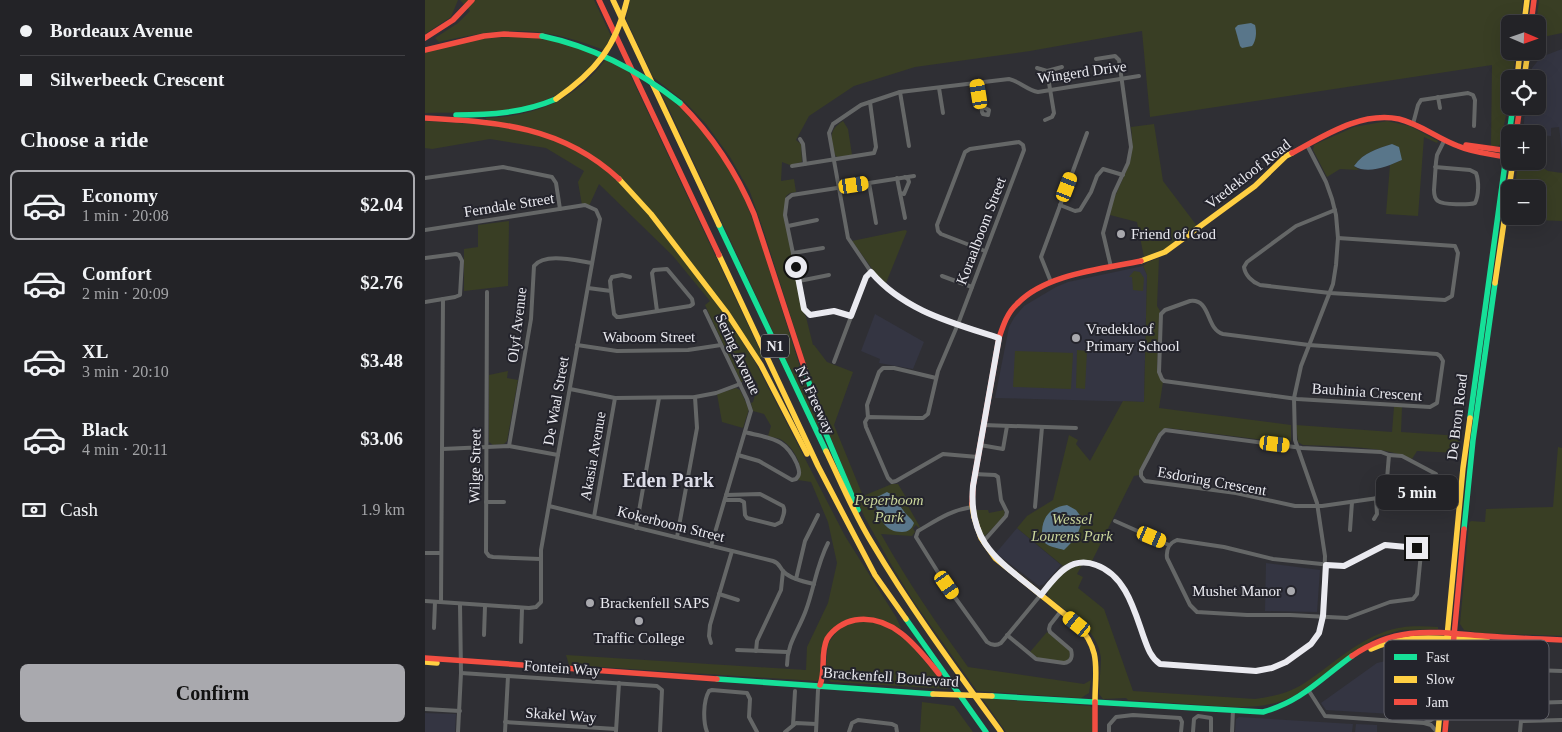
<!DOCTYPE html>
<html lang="en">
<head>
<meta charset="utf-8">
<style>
	body { margin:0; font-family:Georgia,serif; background:#2b2b2f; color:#f1f3f6; height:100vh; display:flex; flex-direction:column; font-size:19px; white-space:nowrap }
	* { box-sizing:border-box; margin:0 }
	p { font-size:16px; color:#a3a4a7 }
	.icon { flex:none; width:28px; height:28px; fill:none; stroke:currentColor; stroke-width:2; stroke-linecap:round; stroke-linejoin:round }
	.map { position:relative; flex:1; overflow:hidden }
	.panel { display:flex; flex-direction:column; background:#232327; width:425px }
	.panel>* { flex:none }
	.hud { display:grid; align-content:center; height:110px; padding:0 20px; background:#232327 }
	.needle { width:32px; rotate:92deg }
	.buttons { position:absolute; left:1076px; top:15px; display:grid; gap:10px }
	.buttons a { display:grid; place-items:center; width:45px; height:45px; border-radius:8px; background:#232327; box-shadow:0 5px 20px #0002,0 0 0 1px #404044; font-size:25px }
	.end { position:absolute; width:22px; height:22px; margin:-11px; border:6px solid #eaeaf0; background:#111; box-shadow:0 0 0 2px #111 }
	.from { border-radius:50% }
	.bubble { position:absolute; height:35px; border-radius:8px; background:#232327; box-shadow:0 5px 20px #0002,0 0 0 1px #404044; font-size:16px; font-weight:700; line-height:35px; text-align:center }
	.car { position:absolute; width:15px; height:30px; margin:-15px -8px; border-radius:6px; box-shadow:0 0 4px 1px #0007; background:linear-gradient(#f5c518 24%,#345 0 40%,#f5c518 0 76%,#345 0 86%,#f5c518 0) }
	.hud b { display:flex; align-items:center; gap:18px; height:48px; font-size:19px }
	.hud b+b { border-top:1px solid #404044 }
	.hud i { width:12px; height:12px; background:#f1f3f6 }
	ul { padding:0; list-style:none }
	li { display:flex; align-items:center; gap:15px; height:70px; margin:0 10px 8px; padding:0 10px; border:2px solid transparent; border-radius:8px }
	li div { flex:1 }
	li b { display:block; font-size:19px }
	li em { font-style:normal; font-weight:700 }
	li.current { border-color:#a9a9ae }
	li>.icon { width:45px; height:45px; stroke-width:1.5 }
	h2 { padding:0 20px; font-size:22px; line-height:60px }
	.pay { display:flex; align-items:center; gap:12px; height:55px; padding:0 20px; font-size:19px }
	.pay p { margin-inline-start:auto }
	.primary-button { display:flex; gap:10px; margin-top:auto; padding:10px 20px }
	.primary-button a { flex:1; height:58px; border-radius:8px; background:#a9a9ae; color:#111; font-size:20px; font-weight:700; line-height:58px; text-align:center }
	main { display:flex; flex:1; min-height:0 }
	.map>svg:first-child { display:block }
</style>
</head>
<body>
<main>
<section class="panel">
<div class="hud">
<b><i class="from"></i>Bordeaux Avenue</b>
<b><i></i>Silwerbeeck Crescent</b>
</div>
<h2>Choose a ride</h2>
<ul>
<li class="current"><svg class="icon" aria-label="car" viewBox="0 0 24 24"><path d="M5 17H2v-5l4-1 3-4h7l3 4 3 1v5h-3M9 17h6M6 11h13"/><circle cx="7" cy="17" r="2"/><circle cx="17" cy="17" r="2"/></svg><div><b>Economy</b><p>1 min · 20:08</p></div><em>$2.04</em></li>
<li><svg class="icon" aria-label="car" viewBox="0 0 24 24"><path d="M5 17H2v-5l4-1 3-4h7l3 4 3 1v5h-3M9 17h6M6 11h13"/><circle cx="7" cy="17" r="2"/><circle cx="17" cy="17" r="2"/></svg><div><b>Comfort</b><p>2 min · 20:09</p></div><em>$2.76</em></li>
<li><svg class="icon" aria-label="car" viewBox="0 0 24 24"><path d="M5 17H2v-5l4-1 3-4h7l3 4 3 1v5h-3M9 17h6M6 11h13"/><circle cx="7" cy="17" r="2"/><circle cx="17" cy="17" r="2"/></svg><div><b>XL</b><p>3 min · 20:10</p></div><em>$3.48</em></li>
<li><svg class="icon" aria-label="car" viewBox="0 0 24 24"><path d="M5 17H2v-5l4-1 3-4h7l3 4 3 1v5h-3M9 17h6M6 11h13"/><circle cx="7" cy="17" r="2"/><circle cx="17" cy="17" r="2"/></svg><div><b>Black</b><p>4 min · 20:11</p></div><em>$3.06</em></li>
</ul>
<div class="pay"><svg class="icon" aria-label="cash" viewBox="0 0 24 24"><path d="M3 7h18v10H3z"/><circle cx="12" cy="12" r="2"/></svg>Cash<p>1.9 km</p></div>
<div class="primary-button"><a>Confirm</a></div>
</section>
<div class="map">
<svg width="1137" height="732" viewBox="0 0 1137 732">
	<rect width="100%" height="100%" fill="#2f2f34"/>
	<g fill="#343542">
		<path d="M1137 49V152L1134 127 1126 128V136L1098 134 1100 109H1105L1106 106H1112V79H1106L1107 68 1116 57Z"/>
		<path d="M718 266 722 275 719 402 570 398 584 327 589 318 599 306 631 287 643 282Z"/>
		<path d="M450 314 499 342 488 369 454 363 455 359 436 351Z"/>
		<path d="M592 528 636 565 619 584 614 586 571 553Z"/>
		<path d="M841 563 895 570 892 612 840 611Z"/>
		<path d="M1004 651H1009V654L1013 655 1012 660 1007 710 1000 716 901 710 896 703 952 663Z"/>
		<path d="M0 713 31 714 30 732H0Z"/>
		<path d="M814 717 928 724 927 732H810L811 719Z"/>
		<path d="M931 724 952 725V732H930Z"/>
	</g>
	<g fill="#393e24">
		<path d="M0 0H33L26 17 0 34Z"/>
		<path d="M35 0H169L186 36 179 50C116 25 79 27 14 42L10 38 33 23 45 11Z"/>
		<path d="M205 0H1098L1095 24H1085V51H1091L1087 79H1085V96L1079 125C1082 132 1080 142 1073 146H1066L1067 65 725 117 717 31 605 51 490 67 429 86 384 116 371 140 376 144 377 162 365 165 357 162 356 181 369 179 371 192 365 193 361 196 359 215 378 311 381 317 388 345H389L402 362 428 372 409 425 438 496 467 484H473L485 504 483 506 495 527 494 528 491 525 488 528 490 532 487 536 456 534C482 581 512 624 543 667L659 684 666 680 664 693 656 698 552 691 489 602 467 566 440 518 427 490 398 418 338 229 325 192 305 157 281 124 261 103 228 77 201 19Z"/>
		<path d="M1114 0H1137V33L1113 38 1111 24Z"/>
		<path d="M95 36 137 42 176 55C127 119 73 112 0 113V52L53 39Z"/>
		<path d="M182 58 202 68 338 357 333 359 232 218 157 148 61 120V118C113 116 150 100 182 58Z"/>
		<path d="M235 90 257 109 289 143 312 180 332 231 394 427 393 428Z"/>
		<path d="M0 121 66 125 115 134 142 145 177 167 211 198 297 310 330 362 420 536 471 617 476 628 474 630 457 620 414 624 395 659 396 675 395 680 391 681 144 665 141 655 381 670 382 647 403 603 412 563 403 522 386 482 373 480C381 467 367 445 355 439 352 438 347 437 343 436L346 426 339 414 328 411 326 403 328 402 333 385 328 377 316 382 280 305 285 301 248 256 174 184 164 206 157 205 153 182 159 171 121 148 65 139 7 149 0 148Z"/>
		<path d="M418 121 423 129 427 155 412 157 410 155C407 138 402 131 418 121Z"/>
		<path d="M962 121 985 126 1013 141 1012 143 999 137 993 216 961 214 965 165 977 160 967 144C952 149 939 152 929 166L934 170 915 169 902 177 888 150 889 145 891 144 929 127Z"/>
		<path d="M729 124 738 181 772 226 743 248 719 257 712 222 685 215C687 207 688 199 692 192 704 165 710 157 706 127Z"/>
		<path d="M1099 164 1115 166 1123 171 1137 173V221L1085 219 1086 216H1112V189H1090L1092 169Z"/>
		<path d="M84 221 83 286 39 291V249L53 247V225Z"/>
		<path d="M480 230 482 231 461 283 451 274 427 241Z"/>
		<path d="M734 258 732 306 735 311 734 315 732 372 738 382 734 408 866 425V441L862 443 743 428 737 430 733 434 714 471V475L709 476 667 561 652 560 638 566 592 528 602 516 628 500 644 435 653 440 651 444 665 461 698 401 719 402 722 275 718 266 723 262Z"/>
		<path d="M709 271 715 272 719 278 718 291 708 290 707 277H704Z"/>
		<path d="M652 350 662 351 660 389 651 388Z"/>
		<path d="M590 351 648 353 646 389 588 387Z"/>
		<path d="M83 371 82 378 93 380 82 441 79 444 68 445 64 442V375Z"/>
		<path d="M311 388 315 390 324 409 318 428 297 422 292 394Z"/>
		<path d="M969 407H977L976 432 1035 436 1033 453 992 451 987 459C957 445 912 447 878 445L873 442 871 425 967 432Z"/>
		<path d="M1133 447 1137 448V636L1055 633 1039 630 1035 624 1044 523 1046 521 1060 522 1061 509 1128 507Z"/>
		<path d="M550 510H563L564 513 579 510 580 515 560 536 558 535Z"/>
		<path d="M657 565 652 574 658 577 653 588 679 609 708 691 830 699C846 697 864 693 878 684 905 667 928 643 959 632 977 625 995 626 1013 627V629L976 630 950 638 871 695C840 711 810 707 777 705 752 703 728 702 703 700L701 698 678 699 674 694C674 682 676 669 676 658 673 629 643 613 623 597L622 591C633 578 640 567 657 565Z"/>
		<path d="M437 619 461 625 485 644 523 689 406 682 400 677 403 644 414 628Z"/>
		<path d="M622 632 644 649 645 653 644 659 640 662 613 658 605 652Z"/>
		<path d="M557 698 665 706 668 708V732H581Z"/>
		<path d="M497 702 529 706 548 732H495Z"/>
	</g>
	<g fill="#59768a">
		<path d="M826 23 830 25C832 32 831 41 827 46L817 48 815 46 810 28 813 25Z"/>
		<path d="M967 144 974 147 977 160C963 166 943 175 929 166 939 152 952 149 967 144Z"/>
		<path d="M462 492C471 496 473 503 478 510 481 515 486 518 489 523 487 529 483 532 477 532 458 532 455 517 449 502L450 498Z"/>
		<path d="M642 505 651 510 657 518C656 531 649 541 639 550 633 548 624 547 620 543 617 540 617 535 617 531 618 515 627 507 642 505Z"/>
	</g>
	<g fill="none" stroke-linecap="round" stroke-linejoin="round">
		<g stroke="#656767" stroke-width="4">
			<path d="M671 59 690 56 694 60 706 147 703 163 689 193 678 233 686 267"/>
			<path d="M612 68 622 71"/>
			<path d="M553 82 557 112 558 114 563 115 564 110 556 106"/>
			<path d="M514 88 518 113"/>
			<path d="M475 92 484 146"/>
			<path d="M1013 97 1015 108"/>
			<path d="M620 120 627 117 629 113 622 71 637 67"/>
			<path d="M988 124 993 105 996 100 1043 93 1048 95 1050 100 1049 126"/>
			<path d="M375 139 378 144 380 164"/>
			<path d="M367 166 449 153 451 147 445 102"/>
			<path d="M1010 167 1045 170 1051 173C1054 181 1054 195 1050 203 1044 205 1018 205 1013 201 1010 199 1009 194 1009 190L1011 162 1012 155 1019 141"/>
			<path d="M0 178 78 167 127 177 131 183 135 209"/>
			<path d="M472 178 480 218"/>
			<path d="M444 183 451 223"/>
			<path d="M475 193 479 194 484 182 483 179 480 177"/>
			<path d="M635 205 650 211 655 210 666 192 672 176 678 169 698 175"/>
			<path d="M910 210 871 226 822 262 819 267C820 275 827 282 835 285L905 293 1020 300 1027 296 1033 253 1030 246 913 238"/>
			<path d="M363 226 392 220"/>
			<path d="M0 230 160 205 171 210 175 219 116 550V602L111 607 104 608 0 601"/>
			<path d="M368 253 398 248"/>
			<path d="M0 258 31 254 34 255 37 261 35 295 30 297 0 302"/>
			<path d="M517 276 547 287"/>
			<path d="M374 281 404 275"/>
			<path d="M626 282 616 257 662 133"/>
			<path d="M163 288 186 291 189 314 192 317H195L265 306 268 304 267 299 242 269 229 270 227 273 232 311"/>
			<path d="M186 291 185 281 187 277 197 275 205 277"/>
			<path d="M62 292 61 552 64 556 68 557 115 559"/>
			<path d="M765 301C786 298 781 330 798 334L884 345 1012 354 1015 356 1018 361 1012 403 1005 407 872 399 739 381 737 379 734 372 736 314 740 310Z"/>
			<path d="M280 311 322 399 326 411 286 546"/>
			<path d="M426 316 411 311 386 315 380 311 360 215 362 199 367 195 489 176"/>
			<path d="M574 338 501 313 461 287 446 272 423 238 404 133 408 124 436 105 475 92 584 79C594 81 602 90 613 92L714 76"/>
			<path d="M152 345 192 351 263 350 296 345"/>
			<path d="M409 362 441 277 446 272"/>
			<path d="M145 389 190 398 270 397 291 393 315 384"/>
			<path d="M443 417 442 405 454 372 458 368H469L511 378"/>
			<path d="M558 425 651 428"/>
			<path d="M740 430 877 448 956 452 964 455 961 491 958 495 953 498 897 506H870L811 493 720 481 716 476V471L735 435Z"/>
			<path d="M555 445 578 449 582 426"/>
			<path d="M84 446 106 319 109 266C120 252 152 261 167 263"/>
			<path d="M17 449 84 446 133 455"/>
			<path d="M313 455 334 461 367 480 371 479C376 474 374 470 372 464 360 437 346 439 320 432"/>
			<path d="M553 457 518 454 471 481 467 482 463 478 441 427 440 422 443 417 492 418H498L503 414 513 371 533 324 599 150 598 145 594 142 545 149 540 152 512 225 513 231 516 234 560 251"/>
			<path d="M549 474 570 475 573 477 576 500 582 512 581 516 558 542"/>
			<path d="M959 494 977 496 1004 504 1008 503C1012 496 1013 482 1011 474L977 456 964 455"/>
			<path d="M300 500H315L319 502 320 515 322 518 350 525 356 522C358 516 361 511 358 506L335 494 301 495"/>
			<path d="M61 502H79"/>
			<path d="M124 506 348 561C355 563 354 567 359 572 366 579 379 582 389 584"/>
			<path d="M547 507C526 510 512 520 493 531L491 537 521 585 562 642C566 645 571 646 576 643L637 569C647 562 658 560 670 564 700 575 709 609 718 635 722 646 725 657 735 664L821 671 847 668 861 662 886 644 892 637 895 629 898 613 900 556 892 503 870 440 869 398 876 366 908 284 911 265 913 238 911 215 907 199 901 182 882 145"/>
			<path d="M610 507 617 427"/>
			<path d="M169 517 190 398"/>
			<path d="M949 519 952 514 951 498"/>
			<path d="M690 521 744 545"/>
			<path d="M211 528 234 398"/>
			<path d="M925 530 927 502"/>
			<path d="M252 537 272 428 270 397"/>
			<path d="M752 540 799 547 848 559 916 566 922 565 959 545 992 548 996 553 992 594 988 599 965 602 922 618 865 615H822L772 612 765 605 742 558C741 550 744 543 752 540Z"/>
			<path d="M0 553H16"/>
			<path d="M371 579 380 541 393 515"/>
			<path d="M294 594 313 600"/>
			<path d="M16 602 18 299"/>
			<path d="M9 628 10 602"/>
			<path d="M59 635 60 606"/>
			<path d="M582 635 611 659 639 663C646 662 648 657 646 650L625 632 624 629 625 625 636 611"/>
			<path d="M96 642 97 608"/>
			<path d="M286 643 284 636 285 625 307 551"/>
			<path d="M312 650 362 652"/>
			<path d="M331 651 332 641 356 590 358 571"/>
			<path d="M362 665C362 643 374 630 381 610 389 588 392 564 403 543"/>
			<path d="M1137 671 1050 668 1047 670 1044 703 1047 705 1137 702"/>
			<path d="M36 673 232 686 237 690 235 732"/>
			<path d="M884 691 900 716 999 723 1006 725 1012 732"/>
			<path d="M0 709 35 711"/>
			<path d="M1106 714H1114L1117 711 1118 670"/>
			<path d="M1060 715H1074L1076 713 1077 669"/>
			<path d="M80 722 191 729"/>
			<path d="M999 723 1006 720 1014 714"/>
			<path d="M368 725 370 691"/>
			<path d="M191 731 194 683"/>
			<path d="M33 732 36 673 35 604"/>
			<path d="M80 732 83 676"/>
			<path d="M282 732C278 722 278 701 284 691L287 690 322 693 325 699 324 717 332 732"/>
			<path d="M360 732 371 723 391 724"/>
			<path d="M391 732 393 690 395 685"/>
			<path d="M424 732 427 723 433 720 467 724 471 726 472 732"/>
			<path d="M684 732V725L691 717 708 715 755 718 757 722 756 732"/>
			<path d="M768 732 769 719 773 716 786 718V732"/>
			<path d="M807 732 808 710"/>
			<path d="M1095 732 1096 721 1137 720"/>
		</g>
		<g stroke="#16e098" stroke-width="5.5">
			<path d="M31 115C66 115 98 113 131 99"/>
			<path d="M294 225 401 451"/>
			<path d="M380 370 398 427 433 510"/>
			<path d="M1045 418 1088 106"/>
			<path d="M1039 529 1048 440 1070 283"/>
			<path d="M481 619 561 732"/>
			<path d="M292 679 508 694"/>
			<path d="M567 696 838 712C877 701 895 679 927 656"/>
		</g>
		<g stroke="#ffcf43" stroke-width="5.5">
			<path d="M188 0 294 225"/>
			<path d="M1099 24 1102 0"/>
			<path d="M1092 79 1095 51"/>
			<path d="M1099 79 1103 51"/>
			<path d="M194 179 226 214 302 313 336 365 382 454"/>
			<path d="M294 255 393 466 450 575 481 619"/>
			<path d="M716 261 740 252 830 186 861 156 867 153"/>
			<path d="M1070 283 1088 161"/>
			<path d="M401 451C416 482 429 514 447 543 486 609 531 670 576 732"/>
			<path d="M547 504 549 517 556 538 570 558 652 624C677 651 670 669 670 702"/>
			<path d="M946 649C985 631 1021 641 1062 639"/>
			<path d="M0 662 12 663"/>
			<path d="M1013 732 1038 468 1045 418"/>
		</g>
		<g stroke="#f24e42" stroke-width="5.5">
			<path d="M174 0 294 255"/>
			<path d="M1106 24 1109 0"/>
			<path d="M0 38 28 20 47 0"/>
			<path d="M0 50 59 36 79 34 117 36"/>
			<path d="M255 103C288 136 311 171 329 214L380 370"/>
			<path d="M0 118C73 122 137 126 194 179"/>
			<path d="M1091 134 1095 106"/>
			<path d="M1041 145 1084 151"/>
			<path d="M867 153C899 136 936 111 974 119 995 124 1013 139 1033 146 1049 153 1068 154 1085 158"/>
			<path d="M547 504 548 486 574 338C578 326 582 313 592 304 620 274 677 269 716 261"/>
			<path d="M927 656C972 625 1009 632 1060 636 1086 638 1111 639 1137 640"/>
			<path d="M0 658 292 679"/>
			<path d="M395 685C401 670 395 654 402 639 408 629 419 622 430 620 468 614 493 648 514 674"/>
			<path d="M670 702V732"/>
			<path d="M1020 732 1039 529"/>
		</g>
		<path stroke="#16e098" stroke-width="5.5" d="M117 36C169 47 213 70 255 103"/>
		<g stroke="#ffcf43" stroke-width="5.5">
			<path d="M131 99C170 72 191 47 202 0"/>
			<path d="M508 694 567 696"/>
		</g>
	</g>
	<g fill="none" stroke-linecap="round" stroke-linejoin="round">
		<path stroke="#eaeaf0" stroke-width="6" d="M371 267 379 309 385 315 409 311 426 316 441 277 446 272C479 311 528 323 574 338L548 486C543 545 575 561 616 595 630 577 645 555 671 565 700 575 709 609 718 635 722 646 725 657 735 664L831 671 847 668 861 662 886 644 894 633 898 616 901 565 919 566 960 545 992 548"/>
	</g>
	<g fill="#a9a9ae" stroke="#24242c" stroke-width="2">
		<circle cx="696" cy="234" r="5"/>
		<circle cx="651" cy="338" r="5"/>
		<circle cx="866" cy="591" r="5"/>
		<circle cx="165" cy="603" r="5"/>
		<circle cx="214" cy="621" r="5"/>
	</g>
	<g text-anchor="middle" stroke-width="4" stroke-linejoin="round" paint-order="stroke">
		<rect fill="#24242c" stroke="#afafb5" stroke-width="1" x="336" y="334.5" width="28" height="23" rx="4"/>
		<g font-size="14" font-weight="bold" fill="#eaeaf0">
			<text x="350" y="351">N1</text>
		</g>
		<g font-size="15" fill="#eaeaf0" stroke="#24242c">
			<text transform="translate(657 72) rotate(-8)" y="5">Wingerd Drive</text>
			<text transform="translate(823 174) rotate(-38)" y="5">Vredekloof Road</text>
			<text transform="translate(84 205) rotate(-9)" y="5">Ferndale Street</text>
			<text transform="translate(556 231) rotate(-69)" y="5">Koraalboom Street</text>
			<text transform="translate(92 325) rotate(-83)" y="5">Olyf Avenue</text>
			<text x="224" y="342">Waboom Street</text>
			<text transform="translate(313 354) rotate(65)" y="5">Sering Avenue</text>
			<text transform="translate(942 392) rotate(4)" y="5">Bauhinia Crescent</text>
			<text transform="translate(390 400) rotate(65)" y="5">N1 Freeway</text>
			<text transform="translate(131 401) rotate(-80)" y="5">De Waal Street</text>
			<text transform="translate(1032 417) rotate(-83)" y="5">De Bron Road</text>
			<text transform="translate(168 456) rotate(-80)" y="5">Akasia Avenue</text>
			<text transform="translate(50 466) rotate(-89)" y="5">Wilge Street</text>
			<text transform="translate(787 481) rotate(10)" y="5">Esdoring Crescent</text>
			<text transform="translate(246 524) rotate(14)" y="5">Kokerboom Street</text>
			<text transform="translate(137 668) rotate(4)" y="5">Fontein Way</text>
			<text transform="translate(466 677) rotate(4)" y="5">Brackenfell Boulevard</text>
			<text transform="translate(136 715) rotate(4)" y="5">Skakel Way</text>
		</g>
		<g font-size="15" fill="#eaeaf0" stroke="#24242c" text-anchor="start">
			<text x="706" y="239">Friend of God</text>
			<text x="661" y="334">Vredekloof<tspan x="661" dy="17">Primary School</tspan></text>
			<text x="856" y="596" text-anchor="end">Mushet Manor</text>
			<text x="175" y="608">Brackenfell SAPS</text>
			<text x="214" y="643" text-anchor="middle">Traffic College</text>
		</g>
		<g font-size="15" font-style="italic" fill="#cad69b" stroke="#24242c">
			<text x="464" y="505">Peperboom<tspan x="464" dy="17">Park</tspan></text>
			<text x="647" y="524">Wessel<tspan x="647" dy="17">Lourens Park</tspan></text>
		</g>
		<g font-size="20" font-weight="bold" fill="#dddde8" stroke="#24242c">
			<text x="243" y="487">Eden Park</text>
		</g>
	</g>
	<rect x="959" y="640" width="165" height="80" rx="8" fill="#24242c" stroke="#5f5f67" stroke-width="1"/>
	<rect x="969" y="654" width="23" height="6" fill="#16e098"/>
	<rect x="969" y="676" width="23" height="7" fill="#ffcf43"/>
	<rect x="969" y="699" width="23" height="6" fill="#f24e42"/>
	<g font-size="14" fill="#eaeaf0">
		<text x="1001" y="662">Fast</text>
		<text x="1001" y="684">Slow</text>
		<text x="1001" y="707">Jam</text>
	</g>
</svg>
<div class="buttons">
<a><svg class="needle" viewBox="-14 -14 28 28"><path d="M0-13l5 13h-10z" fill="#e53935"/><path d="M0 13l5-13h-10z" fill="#a3a4a7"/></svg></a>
<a><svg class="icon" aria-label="locate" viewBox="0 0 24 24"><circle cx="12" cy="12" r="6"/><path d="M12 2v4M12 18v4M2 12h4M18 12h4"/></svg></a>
<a>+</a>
<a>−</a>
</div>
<i class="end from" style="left:371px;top:267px"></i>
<i class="end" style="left:992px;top:548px"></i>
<div class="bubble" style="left:951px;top:475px;width:82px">5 min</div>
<i class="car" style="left:554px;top:94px;rotate:351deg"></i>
<i class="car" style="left:429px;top:185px;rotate:81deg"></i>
<i class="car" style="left:642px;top:187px;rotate:21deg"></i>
<i class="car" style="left:850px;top:444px;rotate:97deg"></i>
<i class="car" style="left:727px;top:537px;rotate:113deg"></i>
<i class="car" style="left:522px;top:585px;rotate:145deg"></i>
<i class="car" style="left:652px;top:624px;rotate:309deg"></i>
</div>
</main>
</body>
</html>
